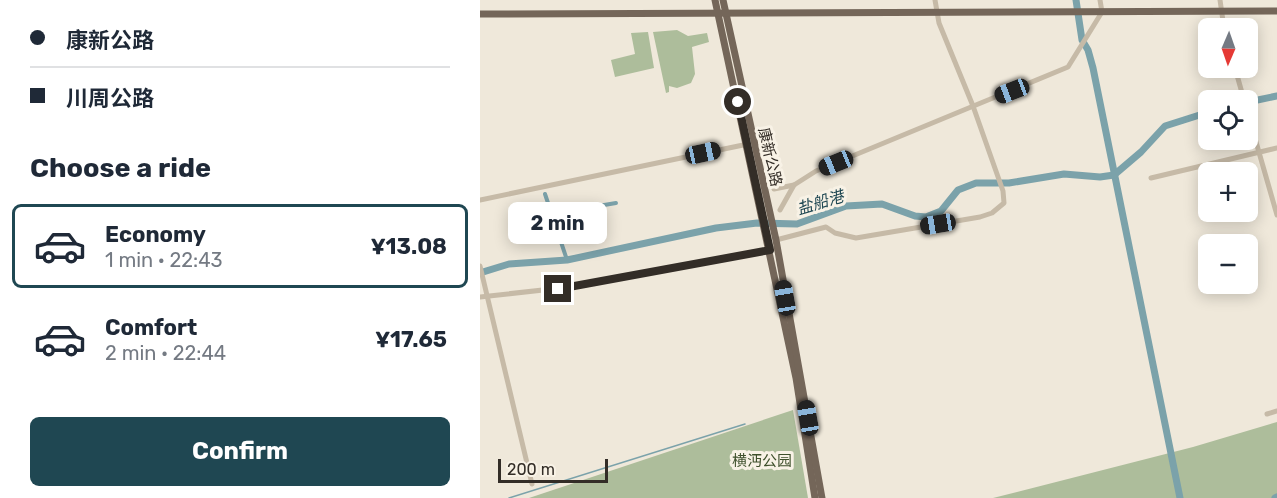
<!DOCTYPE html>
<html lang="en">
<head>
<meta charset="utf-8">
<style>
	body { margin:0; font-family:Rubik,"Noto Sans SC",sans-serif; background:#f6f6f7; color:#1f2937; height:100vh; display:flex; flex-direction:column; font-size:22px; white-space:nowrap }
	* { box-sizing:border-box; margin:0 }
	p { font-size:20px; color:#747a83 }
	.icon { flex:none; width:33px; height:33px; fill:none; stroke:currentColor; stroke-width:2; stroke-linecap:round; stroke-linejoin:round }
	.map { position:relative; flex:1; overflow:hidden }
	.side { display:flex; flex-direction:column; background:#fff; width:480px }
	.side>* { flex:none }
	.hud { display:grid; align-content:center; height:132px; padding:0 30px; background:#fff }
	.needle { width:39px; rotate:182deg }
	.tools { position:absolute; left:718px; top:18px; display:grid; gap:12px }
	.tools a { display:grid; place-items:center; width:60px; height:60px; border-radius:9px; background:#fff; box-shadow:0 3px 15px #0003; font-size:30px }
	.scale { position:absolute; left:18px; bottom:15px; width:110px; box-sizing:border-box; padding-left:6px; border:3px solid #332d27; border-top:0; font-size:16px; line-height:21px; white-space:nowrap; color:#332d27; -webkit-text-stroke:4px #f8f2e6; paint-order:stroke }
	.end { position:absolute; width:27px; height:27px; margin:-14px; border:8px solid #332d27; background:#fff; box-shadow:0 0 0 3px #fff }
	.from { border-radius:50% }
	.bubble { position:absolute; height:42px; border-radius:9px; background:#fff; box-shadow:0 3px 15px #0003; font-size:20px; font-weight:700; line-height:42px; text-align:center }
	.car { position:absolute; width:18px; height:36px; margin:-18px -9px; border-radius:8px; box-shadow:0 0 4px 2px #0007; background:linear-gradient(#222 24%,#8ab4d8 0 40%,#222 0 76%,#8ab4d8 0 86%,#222 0) }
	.hud b { display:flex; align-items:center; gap:21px; height:57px; font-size:22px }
	.hud b+b { border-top:2px solid #e0e1e3 }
	.hud i { width:15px; height:15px; background:#1f2937 }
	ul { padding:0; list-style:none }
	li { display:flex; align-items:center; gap:18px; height:84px; margin:0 12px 9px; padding:0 18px; border:3px solid transparent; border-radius:9px }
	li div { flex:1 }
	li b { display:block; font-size:22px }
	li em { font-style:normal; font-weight:700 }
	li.on { border-color:#1f4752 }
	li>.icon { width:54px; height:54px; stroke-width:1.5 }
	h2 { padding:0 30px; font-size:27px; line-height:72px }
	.button { display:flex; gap:12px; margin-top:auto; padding:12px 30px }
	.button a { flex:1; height:69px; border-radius:9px; background:#1f4752; color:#fff; font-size:24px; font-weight:700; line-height:69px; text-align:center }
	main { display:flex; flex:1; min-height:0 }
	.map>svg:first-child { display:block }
</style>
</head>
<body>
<main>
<section class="side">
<div class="hud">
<b><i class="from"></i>康新公路</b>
<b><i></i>川周公路</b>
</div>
<h2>Choose a ride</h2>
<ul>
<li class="on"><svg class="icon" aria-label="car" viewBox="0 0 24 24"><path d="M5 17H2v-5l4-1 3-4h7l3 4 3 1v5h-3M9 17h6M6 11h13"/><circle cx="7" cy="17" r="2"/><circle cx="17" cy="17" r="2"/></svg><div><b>Economy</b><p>1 min · 22:43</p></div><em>¥13.08</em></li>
<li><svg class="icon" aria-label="car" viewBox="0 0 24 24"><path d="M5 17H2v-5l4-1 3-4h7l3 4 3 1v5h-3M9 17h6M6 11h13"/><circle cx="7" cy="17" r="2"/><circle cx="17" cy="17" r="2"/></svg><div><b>Comfort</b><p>2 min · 22:44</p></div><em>¥17.65</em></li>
</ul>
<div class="button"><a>Confirm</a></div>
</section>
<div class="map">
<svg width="797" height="498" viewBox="0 0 797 498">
	<rect width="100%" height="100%" fill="#efe8da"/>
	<g fill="#adbd9b">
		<path d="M197 30 208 36 227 33 229 42 212 47 215 74 211 83 197 88 189 86V92L186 93 173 32Z"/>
		<path d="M168 32 174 68 135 77 131 60 155 54 151 33Z"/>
		<path d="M313 410 328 498H49Z"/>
		<path d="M797 422V498H513L713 447Z"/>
	</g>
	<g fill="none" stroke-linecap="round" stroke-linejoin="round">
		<path stroke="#7ba2aa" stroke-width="1.5" d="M29 498 265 424"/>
		<g stroke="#7ba2aa" stroke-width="4">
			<path d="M65 194 87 260"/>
			<path d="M71 214 136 203"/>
		</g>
		<g stroke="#7ba2aa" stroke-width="7">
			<path d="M596 0 602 40 608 50 613 68 700 498"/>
			<path d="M768 102 797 96"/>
			<path d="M0 273 29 264 87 260 236 228 277 223 317 224 366 206 402 204 435 216 446 217 461 211 478 190 496 183H529L584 174 620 177 634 175 661 152 685 126 729 112"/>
			<path d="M795 498 797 497"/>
		</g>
		<g stroke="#c6baa7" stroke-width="5">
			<path d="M740 0 744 28"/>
			<path d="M755 68 764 100"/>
			<path d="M768 114 797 215"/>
			<path d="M671 178 797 148"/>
			<path d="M294 189 314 185"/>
			<path d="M0 200 268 144"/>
			<path d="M300 210 314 185 336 171 588 67 622 12 620 0"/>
			<path d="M296 240 346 227 355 233 376 238 500 217 512 213 524 203 523 191 493 106 459 23 455 0"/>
			<path d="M0 266 52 484"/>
			<path d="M0 297 99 286 298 248"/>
			<path d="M787 414 797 411"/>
		</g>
		<g stroke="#746659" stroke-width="7">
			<path d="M235 0 316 378 335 498"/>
			<path d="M243 0 296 240 342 498"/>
			<path d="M0 14 797 11"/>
		</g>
	</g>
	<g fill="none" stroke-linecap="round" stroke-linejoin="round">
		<path stroke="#332d27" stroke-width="8" d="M78 289 290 250 258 102"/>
	</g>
	<g text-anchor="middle" stroke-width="6" stroke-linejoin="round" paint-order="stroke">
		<g font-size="15" fill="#332d27" stroke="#f8f2e6">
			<text transform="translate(290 157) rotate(77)" y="5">康新公路</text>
		</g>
		<g font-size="15" fill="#3e502c" stroke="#f8f2e6">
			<text x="282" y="466">横沔公园</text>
		</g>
		<g font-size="16" font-style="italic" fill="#1f4752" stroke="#f8f2e6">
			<text transform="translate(340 202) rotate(-17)" y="6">盐船港</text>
		</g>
	</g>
</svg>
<div class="tools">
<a><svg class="needle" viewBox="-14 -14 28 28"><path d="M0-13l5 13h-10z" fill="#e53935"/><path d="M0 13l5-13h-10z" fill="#747a83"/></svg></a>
<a><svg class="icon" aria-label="locate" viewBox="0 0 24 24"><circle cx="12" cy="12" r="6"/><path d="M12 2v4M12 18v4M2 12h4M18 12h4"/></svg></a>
<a>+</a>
<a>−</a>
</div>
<div class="scale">200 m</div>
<i class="end from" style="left:258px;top:102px"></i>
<i class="end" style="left:78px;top:289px"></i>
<div class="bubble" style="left:28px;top:202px;width:99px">2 min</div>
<i class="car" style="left:532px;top:91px;rotate:249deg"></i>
<i class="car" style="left:223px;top:153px;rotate:78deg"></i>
<i class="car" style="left:356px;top:163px;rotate:248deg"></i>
<i class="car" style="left:458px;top:224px;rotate:261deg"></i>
<i class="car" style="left:305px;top:298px;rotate:350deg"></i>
<i class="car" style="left:328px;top:418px;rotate:350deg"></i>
</div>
</main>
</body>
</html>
